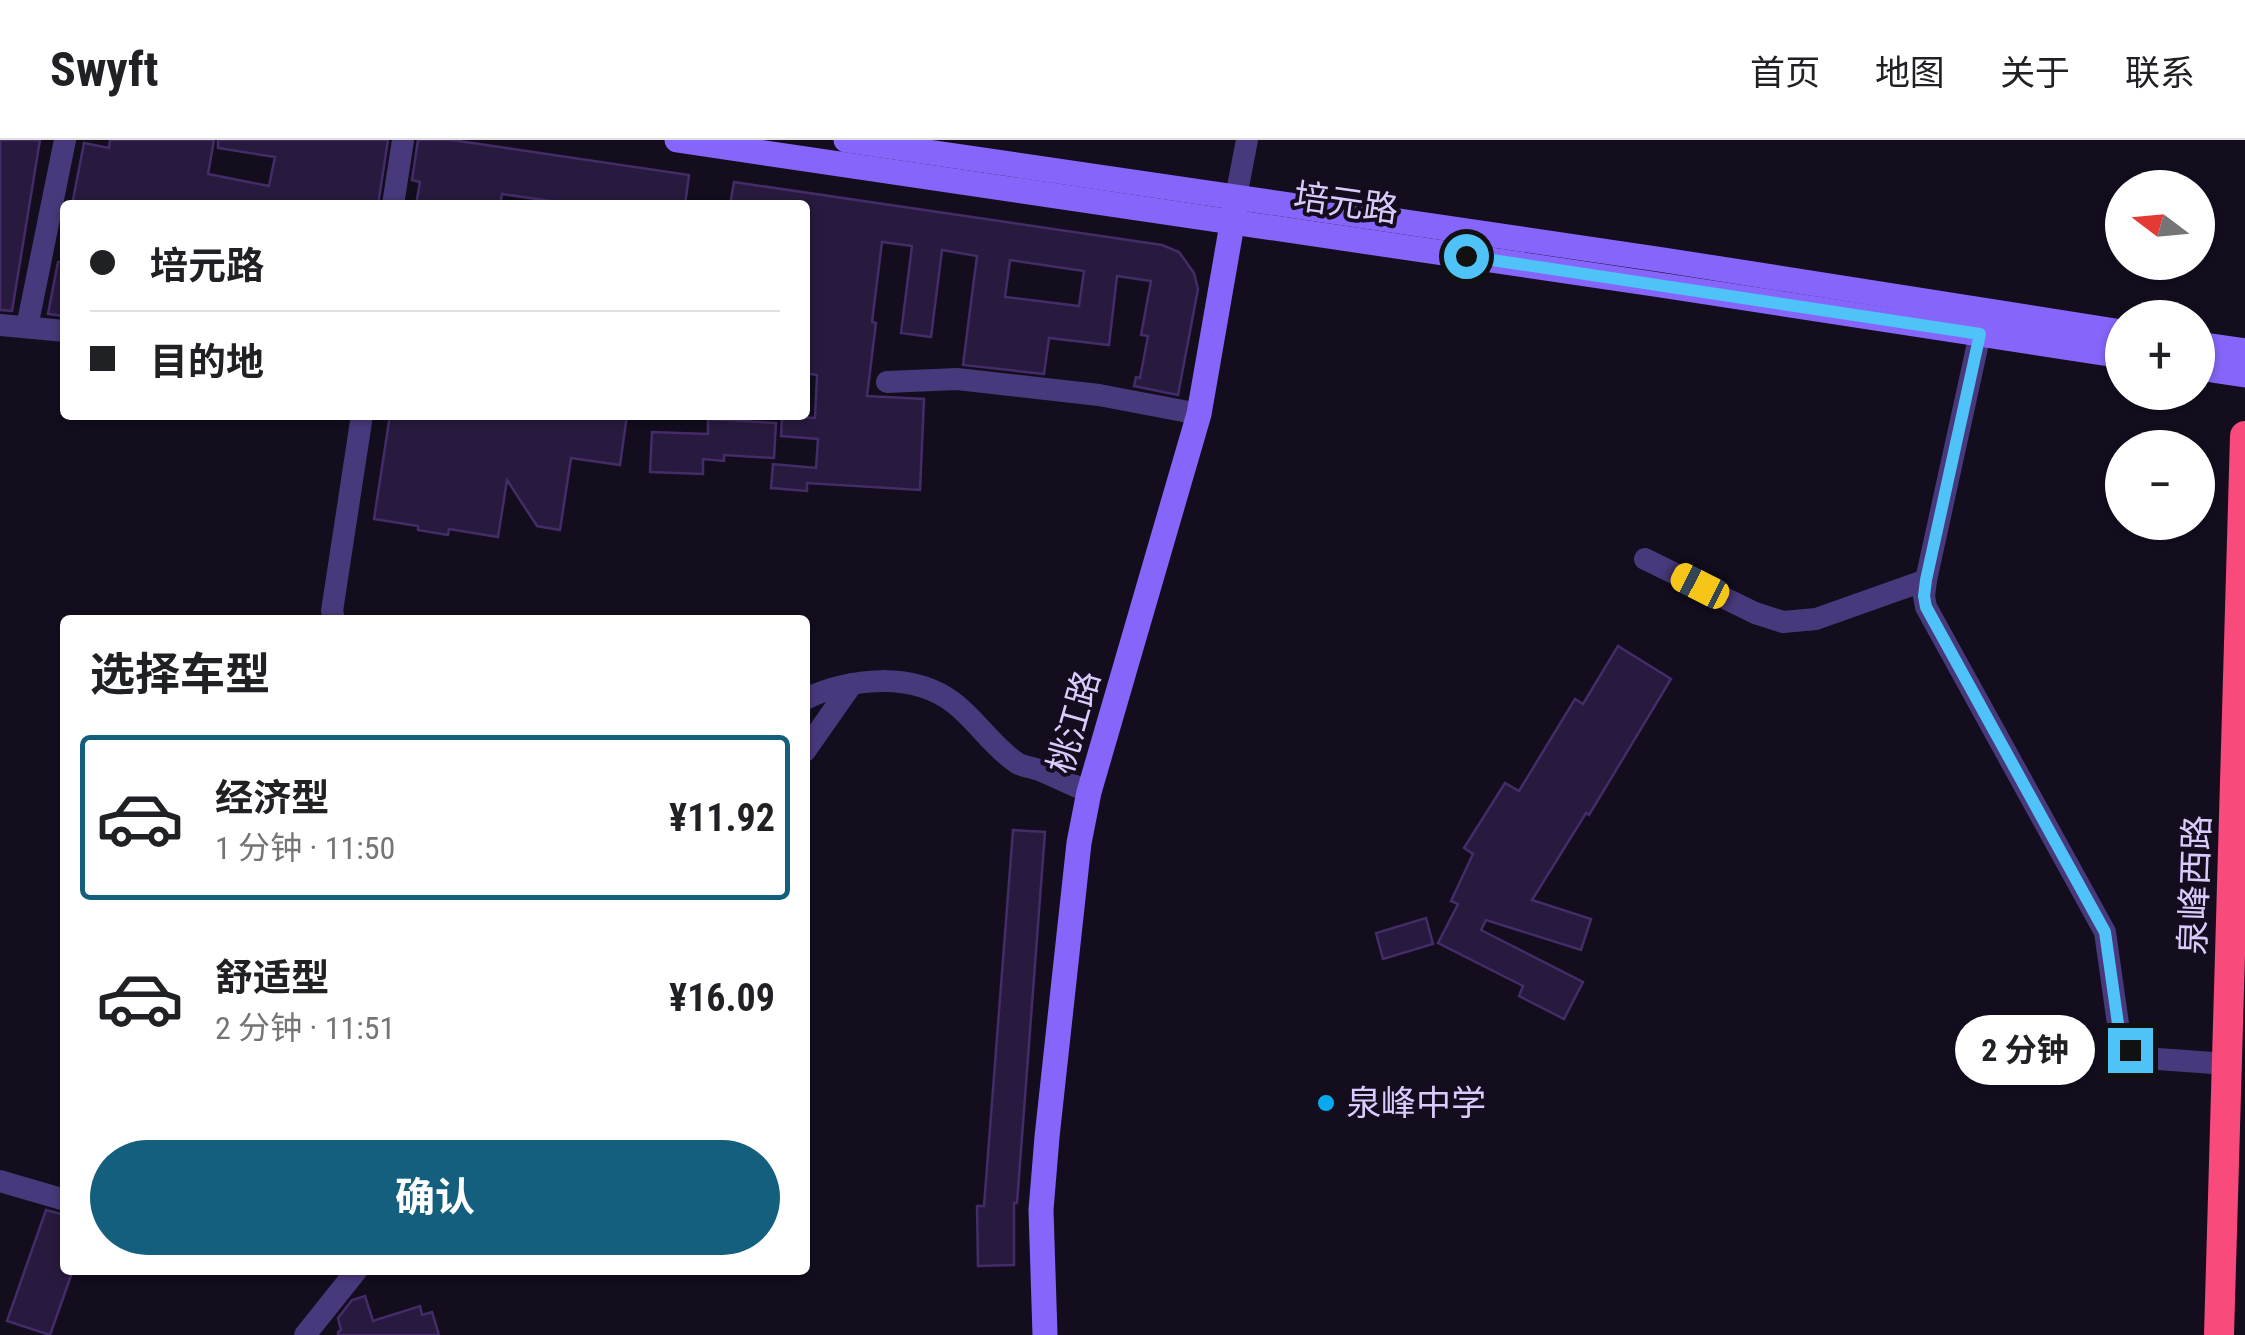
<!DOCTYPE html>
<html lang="zh">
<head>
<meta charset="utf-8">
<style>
	body { margin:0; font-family:"Roboto Condensed","Noto Sans SC",sans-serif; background:#f2f2f2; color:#202124; height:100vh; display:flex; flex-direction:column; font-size:38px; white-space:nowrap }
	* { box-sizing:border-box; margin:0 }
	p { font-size:32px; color:#757577 }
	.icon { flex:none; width:55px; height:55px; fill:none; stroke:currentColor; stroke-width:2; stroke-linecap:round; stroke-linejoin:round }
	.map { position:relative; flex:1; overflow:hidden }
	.details { position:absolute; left:60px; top:475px; width:750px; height:660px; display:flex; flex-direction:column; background:#fff; border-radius:10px; box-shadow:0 2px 8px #0004 }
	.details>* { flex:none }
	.top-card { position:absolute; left:60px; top:60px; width:750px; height:220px; border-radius:10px; box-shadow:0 2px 8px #0004; display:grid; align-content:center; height:220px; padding:0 30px; background:#fff }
	.needle { width:65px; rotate:286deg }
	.tools { position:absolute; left:2105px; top:30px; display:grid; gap:20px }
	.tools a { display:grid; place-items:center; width:110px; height:110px; border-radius:50%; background:#fff; box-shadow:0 2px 8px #0004; font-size:50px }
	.end { position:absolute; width:45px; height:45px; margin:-22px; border:12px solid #4fc3f7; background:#111; box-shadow:0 0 0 5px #111 }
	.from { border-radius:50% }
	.bubble { position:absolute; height:70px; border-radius:35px; background:#fff; box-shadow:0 2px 8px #0004; font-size:32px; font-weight:700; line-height:70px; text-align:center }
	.car { position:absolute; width:30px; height:60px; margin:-30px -15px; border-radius:12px; box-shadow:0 0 8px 2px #0007; background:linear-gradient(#f5c518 24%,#345 0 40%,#f5c518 0 76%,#345 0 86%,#f5c518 0) }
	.top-card b { display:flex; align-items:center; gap:35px; height:95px; font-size:38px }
	.top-card b+b { border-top:2px solid #e0e0e0 }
	.top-card i { width:25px; height:25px; background:#202124 }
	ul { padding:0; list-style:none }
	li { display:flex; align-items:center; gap:30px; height:165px; margin:0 20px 15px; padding:0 10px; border:5px solid transparent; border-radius:10px }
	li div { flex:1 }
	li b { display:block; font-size:38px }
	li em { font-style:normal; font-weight:700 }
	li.on { border-color:#155f7e }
	li>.icon { width:90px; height:90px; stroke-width:1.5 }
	h2 { padding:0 30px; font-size:45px; line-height:120px }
	.button { display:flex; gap:20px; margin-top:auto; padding:20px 30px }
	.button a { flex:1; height:115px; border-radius:60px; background:#155f7e; color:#fff; font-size:40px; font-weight:700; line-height:115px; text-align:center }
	header { display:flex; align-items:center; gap:60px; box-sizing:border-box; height:140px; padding:0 50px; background:#fff; border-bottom:2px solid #e0e0e0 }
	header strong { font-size:48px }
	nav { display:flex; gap:55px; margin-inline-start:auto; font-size:35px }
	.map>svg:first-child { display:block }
</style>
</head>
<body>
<header>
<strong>Swyft</strong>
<nav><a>首页</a><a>地图</a><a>关于</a><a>联系</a></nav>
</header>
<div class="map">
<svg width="2245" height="1195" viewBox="0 0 2245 1195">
	<rect width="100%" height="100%" fill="#130d1e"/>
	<g fill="#28193e" stroke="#442c69" stroke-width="2.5" fill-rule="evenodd">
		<path d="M0 0H40L12 171 0 170Z"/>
		<path d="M110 0H214L208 34 269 46 275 17 218 8V0H388L378 65H72L84 3 109 8Z"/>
		<path d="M418 0H452L689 35 685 65H578L502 54 500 65H416L420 42 412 40Z"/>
		<path d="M734 42 1162 105 1179 112 1194 133 1198 149 1178 255 1134 246 1136 237 1140 238 1148 196 1141 195 1151 141 1117 136 1109 205 1049 198 1044 234 963 225 977 116 942 110 931 197 901 193 912 106 882 102 872 182 876 183 867 256 924 259 920 350 807 343V351L771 348 773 324 816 328 818 299 781 296 782 276 815 278 817 235 805 233V65H730ZM1010 120 1084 131 1079 166 1005 157Z"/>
		<path d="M58 122H65V176L48 174Z"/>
		<path d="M390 275H627L620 325 571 318 560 390 537 386 507 340 498 397 449 389 448 395 418 390V386L374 379Z"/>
		<path d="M708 279 776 283 774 318 724 315V321L703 319V334L650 332 652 292 708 294Z"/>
		<path d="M1618 506 1671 539 1589 675 1586 673 1532 760 1591 779 1581 810 1486 780 1481 790 1583 842 1564 879 1519 856 1523 846 1438 803 1458 764 1451 761 1473 714 1464 708 1505 643 1519 651 1575 559 1583 564Z"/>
		<path d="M1013 690 1045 692 1017 1063H1014V1125L978 1126 977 1066H984Z"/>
		<path d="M1426 778 1433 804 1383 819 1376 793Z"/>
		<path d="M46 1070 65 1075V1130H73L50 1195 7 1181Z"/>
		<path d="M365 1156 373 1181 420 1166 422 1175 432 1172 439 1195H338V1192L341 1190 338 1178 352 1160Z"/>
	</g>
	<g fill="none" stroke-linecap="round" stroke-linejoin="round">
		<g stroke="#48397c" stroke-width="22">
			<path d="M1236 57 1247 0"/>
			<path d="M393 65 403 0"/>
			<path d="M0 185 65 191"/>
			<path d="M27 187 65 0"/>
			<path d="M1980 194 1926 440 1924 456 1926 467 2105 792 2120 898 2130 910 2144 918 2227 924"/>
			<path d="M887 242 957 239 1099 255 1199 274"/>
			<path d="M1645 419 1755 473 1783 482 1816 479 1926 440"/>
			<path d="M334 480 332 471 362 275"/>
			<path d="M805 559C850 538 912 531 954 563 976 580 994 608 1017 623 1023 627 1032 627 1039 630 1056 637 1072 645 1089 652"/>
			<path d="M805 611 852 544"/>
			<path d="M0 1041 65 1060"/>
			<path d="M305 1195 357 1130"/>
		</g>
		<g stroke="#8666fa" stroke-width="25">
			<path d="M677 0 1660 145 2122 216"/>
			<path d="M846 0 1664 120 2122 192"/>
			<path d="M2198 204 2245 211"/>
			<path d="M2198 228 2245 235"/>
			<path d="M1045 1195 1041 1070 1047 997 1079 703 1089 652 1199 274 1235 67"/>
		</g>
		<path stroke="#f94a7c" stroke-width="30" d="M2219 1195 2245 296"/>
	</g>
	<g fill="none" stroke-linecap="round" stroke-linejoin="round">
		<path stroke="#4fc3f7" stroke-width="12" d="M1466 116 1980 194 1926 440 1924 456 1926 467 2105 792 2120 898 2130 910"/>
	</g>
	<circle fill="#08aaed" stroke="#130d1e" stroke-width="4" cx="1326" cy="963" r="10"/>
	<g text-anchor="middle" stroke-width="8" stroke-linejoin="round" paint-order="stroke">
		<g font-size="35" fill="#dbcbfd" stroke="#130d1e">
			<text transform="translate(1346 63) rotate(8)" y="12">培元路</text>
			<text transform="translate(1074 582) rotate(-74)" y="12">桃江路</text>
			<text transform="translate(2195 745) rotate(-88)" y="12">泉峰西路</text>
		</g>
		<g font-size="35" fill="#dbcbfd" stroke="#130d1e" text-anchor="start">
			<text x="1346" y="975">泉峰中学</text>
		</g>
	</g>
</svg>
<div class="tools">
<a><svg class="needle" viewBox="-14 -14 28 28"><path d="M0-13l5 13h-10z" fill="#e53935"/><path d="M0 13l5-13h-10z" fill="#757577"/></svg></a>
<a>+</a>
<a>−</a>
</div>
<i class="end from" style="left:1466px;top:116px"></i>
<i class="end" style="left:2130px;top:910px"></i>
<div class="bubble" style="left:1955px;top:875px;width:140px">2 分钟</div>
<i class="car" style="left:1700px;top:446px;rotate:297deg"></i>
<div class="top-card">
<b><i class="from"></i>培元路</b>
<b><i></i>目的地</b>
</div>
<section class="details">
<h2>选择车型</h2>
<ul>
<li class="on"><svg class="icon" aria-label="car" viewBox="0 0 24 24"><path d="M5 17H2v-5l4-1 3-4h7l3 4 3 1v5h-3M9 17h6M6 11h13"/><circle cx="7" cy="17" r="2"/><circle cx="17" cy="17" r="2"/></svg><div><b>经济型</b><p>1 分钟 · 11:50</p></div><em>¥11.92</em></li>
<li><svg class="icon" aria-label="car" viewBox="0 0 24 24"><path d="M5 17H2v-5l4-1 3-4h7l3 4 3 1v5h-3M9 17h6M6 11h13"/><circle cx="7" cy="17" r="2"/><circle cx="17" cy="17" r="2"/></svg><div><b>舒适型</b><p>2 分钟 · 11:51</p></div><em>¥16.09</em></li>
</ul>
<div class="button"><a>确认</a></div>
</section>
</div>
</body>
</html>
